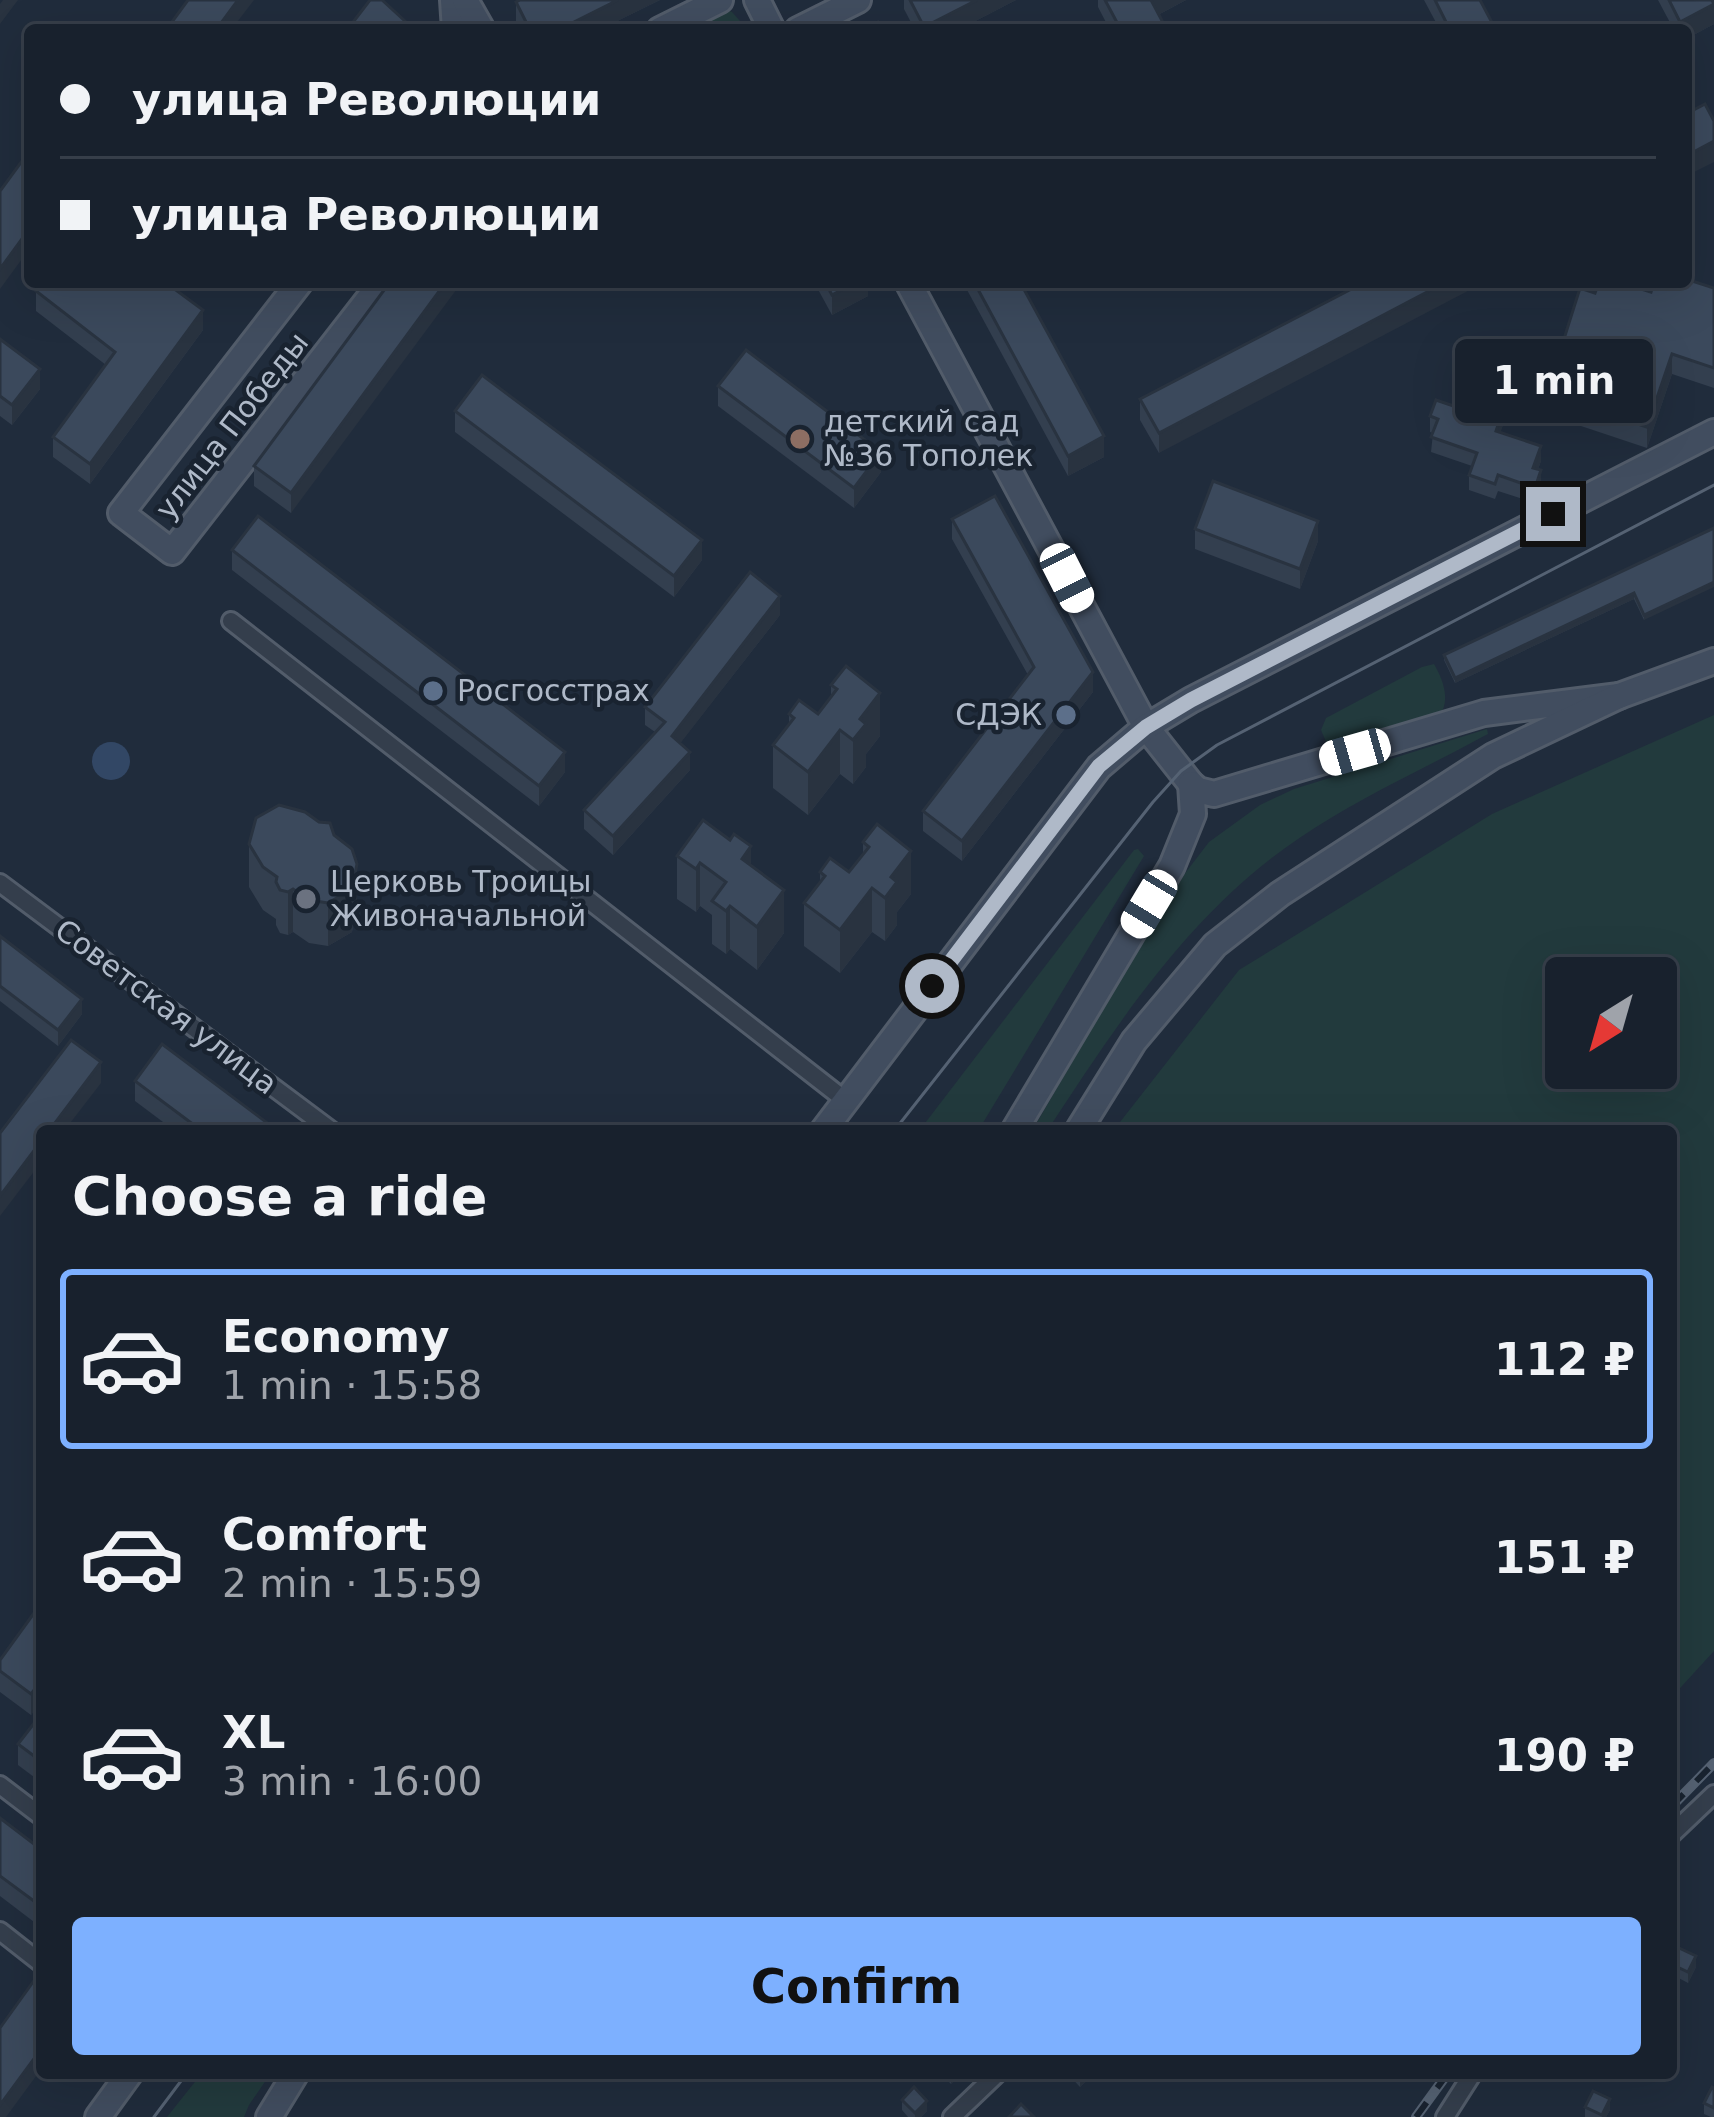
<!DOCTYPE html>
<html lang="en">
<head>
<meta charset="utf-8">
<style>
	body { margin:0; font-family:"DejaVu Sans",sans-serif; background:#212935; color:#f1f3f6; height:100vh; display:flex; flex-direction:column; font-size:45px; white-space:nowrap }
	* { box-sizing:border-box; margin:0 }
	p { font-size:39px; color:#9fa3aa }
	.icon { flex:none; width:66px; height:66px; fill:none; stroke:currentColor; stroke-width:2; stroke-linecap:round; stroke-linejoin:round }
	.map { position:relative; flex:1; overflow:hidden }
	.sheet { position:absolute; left:36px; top:1125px; width:1641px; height:954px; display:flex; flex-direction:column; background:#18212d; border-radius:12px; box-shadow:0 12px 48px #0002,0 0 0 3px #363e49 }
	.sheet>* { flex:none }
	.hud { position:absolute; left:24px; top:24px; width:1668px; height:264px; border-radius:12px; box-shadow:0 12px 48px #0002,0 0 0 3px #363e49; display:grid; align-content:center; height:264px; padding:0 36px; background:#18212d }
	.needle { width:78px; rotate:217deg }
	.tools { position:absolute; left:1545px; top:957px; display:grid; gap:24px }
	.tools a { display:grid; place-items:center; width:132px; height:132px; border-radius:12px; background:#18212d; box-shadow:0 12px 48px #0002,0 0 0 3px #363e49; font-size:60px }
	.end { position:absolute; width:54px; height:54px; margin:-27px; border:15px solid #afb9c8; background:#111; box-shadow:0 0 0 6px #111 }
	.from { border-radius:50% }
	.bubble { position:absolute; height:84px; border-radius:12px; background:#18212d; box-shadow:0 12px 48px #0002,0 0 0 3px #363e49; font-size:39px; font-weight:700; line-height:84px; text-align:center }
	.car { position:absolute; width:36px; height:72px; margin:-36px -18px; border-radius:15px; box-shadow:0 0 9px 3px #0007; background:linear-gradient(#fff 24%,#345 0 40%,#fff 0 76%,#345 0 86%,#fff 0) }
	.hud b { display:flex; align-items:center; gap:42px; height:114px; font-size:45px }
	.hud b+b { border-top:3px solid #363e49 }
	.hud i { width:30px; height:30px; background:#f1f3f6 }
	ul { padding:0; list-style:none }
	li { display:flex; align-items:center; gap:36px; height:180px; margin:0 24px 18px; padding:0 12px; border:6px solid transparent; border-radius:12px }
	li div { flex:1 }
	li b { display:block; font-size:45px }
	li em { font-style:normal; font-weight:700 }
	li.on { border-color:#7db0ff }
	li>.icon { width:108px; height:108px; stroke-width:1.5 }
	h2 { padding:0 36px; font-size:54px; line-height:144px }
	.action { display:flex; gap:24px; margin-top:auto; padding:24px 36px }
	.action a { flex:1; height:138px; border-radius:12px; background:#7db0ff; color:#111; font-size:48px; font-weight:700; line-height:138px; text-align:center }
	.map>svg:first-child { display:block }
</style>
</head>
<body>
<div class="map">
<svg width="1714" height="2117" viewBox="0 0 1714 2117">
	<rect width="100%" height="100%" fill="#202c3c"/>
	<g fill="#223a3d" fill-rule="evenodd">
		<path d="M724 9 732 12 748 30H680Z"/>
		<path d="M1434 664C1445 683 1454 709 1430 724 1421 731 1404 732 1393 735 1368 742 1353 751 1327 744L1321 730 1326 718 1422 667Z"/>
		<path d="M1714 715V1651L1671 1698V1131H1113L1239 970 1492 814ZM1566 978H1656V1068H1566Z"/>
		<path d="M1487 729 1488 734 1484 736C1422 770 1356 799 1298 839 1190 912 1117 1024 1047 1131H1032L1152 924 1186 872 1209 842 1260 805 1294 789Z"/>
		<path d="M1138 849 1144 856 978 1131H919L1134 850Z"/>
		<path d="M202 2073H271L249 2105 244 2117H167Z"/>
	</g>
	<circle fill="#324765" cx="111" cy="761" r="19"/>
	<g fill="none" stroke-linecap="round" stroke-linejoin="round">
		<g stroke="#525c6a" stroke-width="22">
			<g id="street">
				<path d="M231 621 845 1100"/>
				<path d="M0 883 332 1131"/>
				<path d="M0 1785 42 1817"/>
				<path d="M1671 1835 1714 1794"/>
				<path d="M0 1931 42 1964"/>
				<path d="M952 2117 998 2073"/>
				<path d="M1445 2117 1473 2073"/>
			</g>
		</g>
		<g stroke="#525c6a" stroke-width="30">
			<g id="secondary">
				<path d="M453 0 455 30"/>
				<path d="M465 0 482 30"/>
				<path d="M757 0 772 30"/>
				<path d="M660 30 720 0"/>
				<path d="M798 30 858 0"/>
				<path d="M300 282 121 513 172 552 382 282"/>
				<path d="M908 282 1146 727 1191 784"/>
				<path d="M823 1131 1099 767 1146 727 1191 700 1714 432"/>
				<path d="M1014 1131 1172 866 1193 814 1191 784 1198 790 1214 794 1484 713 1619 696"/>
				<path d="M1078 1131 1134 1041 1215 945 1280 894 1493 756 1619 696 1714 661"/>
				<path d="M98 2117 130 2073"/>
				<path d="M269 2117 296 2073"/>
			</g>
		</g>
		<use href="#street" stroke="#343e4c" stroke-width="16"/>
		<use href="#secondary" stroke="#414d5f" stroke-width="24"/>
		<g stroke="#556273" stroke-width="3">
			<path d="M894 1131 1153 802 1181 771 1217 745 1714 485"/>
			<path d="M154 2117 187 2073"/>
		</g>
		<g stroke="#556273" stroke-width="10">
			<g id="rail">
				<path d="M1671 1807 1714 1763"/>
				<path d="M1416 2117 1448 2073"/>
			</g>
		</g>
		<use href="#rail" stroke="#192330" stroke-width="6" stroke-dasharray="18" stroke-linecap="butt"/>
	</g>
	<g fill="#333f4f">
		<path d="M520 0H660L599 30H520L516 22V2Z"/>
		<path d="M904 0H1016L958 30H915L904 9Z"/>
		<path d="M1098 0H1186L1158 15 1167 30H1110L1098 7Z"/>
		<path d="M1424 0H1480L1496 30H1440Z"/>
		<path d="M1658 0H1712L1714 24 1686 39V30H1674Z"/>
		<path d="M390 282 291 513 254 486V466Z"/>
		<path d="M814 282H868V296L832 315Z"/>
		<path d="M966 282H1020L1104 457 1068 476 966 288Z"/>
		<path d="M1365 282 1159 453 1140 420V399Z"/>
		<path d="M1714 288V388L1672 374 1647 448 1578 425V404L1583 390 1557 382V361L1595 293Z"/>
		<path d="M36 291 203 330 90 484 53 457V437L106 365 36 311Z"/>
		<path d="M0 339 40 389 12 425 0 416Z"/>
		<path d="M718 386 881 472 854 508 718 406Z"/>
		<path d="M455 411 702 560 674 597 455 432Z"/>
		<path d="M1430 416 1503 425 1500 432 1541 461 1538 469 1541 486 1535 503 1498 491 1495 499 1469 490V475L1472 466 1431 452 1433 433 1430 432Z"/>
		<path d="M952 519 1093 692 962 861 923 831V811L1028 675 952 539Z"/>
		<path d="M1714 528 1644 620 1634 599 1455 683 1444 660V655Z"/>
		<path d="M1195 529 1318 541 1300 589 1195 549Z"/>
		<path d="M232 550 565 772 539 806 232 570Z"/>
		<path d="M780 615 680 743 690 770 613 855 584 829V810L655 732 645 725V707Z"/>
		<path d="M846 666 880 736 866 754V767L853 784 840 774 808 815 773 788V745L789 724V714H818L831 697V685Z"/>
		<path d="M877 824 911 894 897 912V925L885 941 872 932 840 973 804 946V903L820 882V872H849L863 855V842Z"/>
		<path d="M249 844 357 907 352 932 328 946 309 943 293 932 288 935 280 933 276 925V919L263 910 249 887Z"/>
		<path d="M677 856 751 866 784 933 757 970 730 949 726 954 712 944V915L700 906 696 912 677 899Z"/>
		<path d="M0 936 82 1014 58 1046 0 1001Z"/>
		<path d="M135 1081 278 1131H175L135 1101Z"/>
		<path d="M42 1602V1700L31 1715 0 1692V1660Z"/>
		<path d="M42 1713V1783L18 1765V1744Z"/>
		<path d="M0 1818 42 1850V1928L0 1896Z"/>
		<path d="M1671 1964 1696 1967 1688 1983 1671 1974Z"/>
		<path d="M940 2073H962L951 2084Z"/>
		<path d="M1067 2073H1093V2075L1080 2087Z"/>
		<path d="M1714 2088V2117H1711L1704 2114V2103Z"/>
		<path d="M902 2100 927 2111 921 2117H908L902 2110Z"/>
		<path d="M1585 2107 1610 2110 1606 2117H1585Z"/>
	</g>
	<g fill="#293340">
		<path d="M3 0H18L0 24V4Z"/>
		<path d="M238 0H254L231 30H216Z"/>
		<path d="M618 0H660L599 30H558Z"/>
		<path d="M977 0H1016L958 30H924V27Z"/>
		<path d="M1150 0H1186L1150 19Z"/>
		<path d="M1714 4V24L1686 39V30H1680V22Z"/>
		<path d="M1714 141V162L1686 176V156Z"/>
		<path d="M30 228V248L0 289V269Z"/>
		<path d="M446 282H462L291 513V493Z"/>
		<path d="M856 282H868V296L832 315V295Z"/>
		<path d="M1446 282H1485L1159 453V433Z"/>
		<path d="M203 310V330L90 484V464Z"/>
		<path d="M1672 354V374L1647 448V427Z"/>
		<path d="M40 369V389L12 425V405Z"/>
		<path d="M1503 410V425L1496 446V431Z"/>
		<path d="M1104 436V457L1068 476V456Z"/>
		<path d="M1541 446V461L1533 483V468Z"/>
		<path d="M881 452V472L854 508V488Z"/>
		<path d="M1541 470V486L1535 503V488Z"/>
		<path d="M1318 521V541L1300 589V569Z"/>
		<path d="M702 540V560L674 597V576Z"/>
		<path d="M1714 582V587L1644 620V615Z"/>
		<path d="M1634 593V599L1455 683V678Z"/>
		<path d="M780 596V615L672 754V736Z"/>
		<path d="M1093 672V692L962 861V841Z"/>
		<path d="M880 693V736L866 754V767L853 784V740L860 719Z"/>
		<path d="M840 730V774L808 815V772Z"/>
		<path d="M565 752V772L539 806V786Z"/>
		<path d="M690 752V770L613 855V836Z"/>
		<path d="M751 846V889L742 859Z"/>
		<path d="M911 851V894L897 912V925L885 941V898L891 877Z"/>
		<path d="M700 863V906L696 912V869Z"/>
		<path d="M357 864V907L352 932 328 946V903Z"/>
		<path d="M872 888V932L840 973V930Z"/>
		<path d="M293 889V932L288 935V892Z"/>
		<path d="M784 890V933L757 970V927Z"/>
		<path d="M730 906V949L726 954V911Z"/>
		<path d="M82 999V1014L58 1046V1030Z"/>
		<path d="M101 1062V1083L64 1131H49Z"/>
		<path d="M42 1140V1161L0 1216V1196Z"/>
		<path d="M42 1680V1700L31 1715V1694Z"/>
		<path d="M1696 1956V1967L1688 1983V1972Z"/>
		<path d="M42 2048V2068L6 2117H0V2105Z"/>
		<path d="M952 2073H962L951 2084V2074Z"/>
		<path d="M1084 2073H1093V2075L1080 2087V2077Z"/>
		<path d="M1610 2099V2110L1606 2117H1602Z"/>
		<path d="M927 2101V2111L921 2117H915V2113Z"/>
	</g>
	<g fill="#3b495c" stroke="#293340" stroke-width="3">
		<path d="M188 0H238L216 30H166Z"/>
		<path d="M370 0H382L406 22 399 30H347Z"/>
		<path d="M520 0H618L558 30H530L516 2Z"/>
		<path d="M910 0H977L924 27Z"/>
		<path d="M1105 0H1151L1167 30H1121Z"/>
		<path d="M1435 0H1480L1496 30H1450Z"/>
		<path d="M1669 0H1712L1714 4 1680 22Z"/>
		<path d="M878 22 883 30H863Z"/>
		<path d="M1705 104 1714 121V141L1686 156V114Z"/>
		<path d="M30 150V228L0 269V191Z"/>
		<path d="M1686 279 1714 288V368L1672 354 1647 427 1578 404 1589 372 1557 361 1580 288 1595 293 1599 282H1619L1651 292 1654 282H1686Z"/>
		<path d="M43 282H165L203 310 90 464 53 437 115 352 36 291Z"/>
		<path d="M390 282H446L291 493 254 466Z"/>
		<path d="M825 282H856L832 295Z"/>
		<path d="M974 282H1020L1104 436 1068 456Z"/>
		<path d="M1365 282H1446L1159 433 1140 399Z"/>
		<path d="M0 339 40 369 12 405 0 396Z"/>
		<path d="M746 350 881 452 854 488 718 386Z"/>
		<path d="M482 375 702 540 674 576 455 411Z"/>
		<path d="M1436 400 1480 415 1484 403 1503 410 1496 431 1541 446 1533 468 1541 470 1535 488 1498 475 1495 484 1469 475 1477 453 1431 437 1438 419 1430 416Z"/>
		<path d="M1213 481 1318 521 1300 569 1195 529Z"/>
		<path d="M995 496 1093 672 962 841 923 811 1034 667 952 519Z"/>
		<path d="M258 516 565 752 539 786 232 550Z"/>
		<path d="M1714 528V582L1644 615 1634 593 1455 678 1444 655Z"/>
		<path d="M750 572 780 596 672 736 690 752 613 836 584 810 665 722 645 707Z"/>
		<path d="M846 666 880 693 860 719 866 724 853 740 840 730 808 772 773 745 794 718 789 714 799 700 818 714 837 689 831 685Z"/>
		<path d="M279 805 305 812 319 822 330 823 334 835 352 849 357 864 352 889 328 903 309 900 293 889 288 892 280 890 276 882 277 877 263 867 249 844 256 818Z"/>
		<path d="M703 820 730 840 734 834 751 846 742 859 784 890 757 927 730 906 726 911 712 901 726 882 700 863 696 869 677 856Z"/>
		<path d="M877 824 911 851 891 877 897 882 885 898 872 888 840 930 804 903 825 876 820 872 830 858 849 872 869 847 863 842Z"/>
		<path d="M0 936 82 999 58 1030 0 986Z"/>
		<path d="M71 1040 101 1062 49 1131H42V1140L0 1196V1133Z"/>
		<path d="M162 1044 278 1131H202L135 1081Z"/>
		<path d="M42 1602V1680L31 1694 0 1671V1660Z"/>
		<path d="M42 1713V1762L18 1744Z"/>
		<path d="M0 1818 42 1850V1907L0 1876Z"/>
		<path d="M1679 1948 1696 1956 1688 1972 1671 1964Z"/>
		<path d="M38 1975 42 1978V2048L0 2105V2028Z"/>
		<path d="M914 2087 927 2101 915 2113 902 2100Z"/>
		<path d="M1712 2087 1714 2088V2108L1704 2103Z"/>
		<path d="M1593 2091 1610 2099 1602 2115 1585 2107Z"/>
		<path d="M1021 2104 1034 2117H1009Z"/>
	</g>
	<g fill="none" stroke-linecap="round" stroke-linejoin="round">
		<path stroke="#afb9c8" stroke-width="15" d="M932 986 1099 766 1146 727 1191 700 1553 514"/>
	</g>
	<circle fill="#8d6e63" stroke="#192330" stroke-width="4.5" cx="800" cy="439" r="12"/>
	<g fill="#5c6f8a" stroke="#192330" stroke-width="4.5">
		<circle cx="433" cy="691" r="12"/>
		<circle cx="1066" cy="715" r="12"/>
	</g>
	<circle fill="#6b7280" stroke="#192330" stroke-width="4.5" cx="306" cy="899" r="12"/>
	<g text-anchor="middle" stroke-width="9" stroke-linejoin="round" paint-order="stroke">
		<g font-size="30" fill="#afb9c8" stroke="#192330" text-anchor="start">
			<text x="824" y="432">детский сад<tspan x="824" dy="34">№36 Тополек</tspan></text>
			<text x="457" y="701">Росгосстрах</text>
			<text x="1042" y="725" text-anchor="end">СДЭК</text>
			<text x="330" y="892">Церковь Троицы<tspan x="330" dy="34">Живоначальной</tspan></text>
		</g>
		<g font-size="30" fill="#afb9c8" stroke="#192330">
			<text transform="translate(232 426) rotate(-52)" y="10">улица Победы</text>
			<text transform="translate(166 1007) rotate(37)" y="10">Советская улица</text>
		</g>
	</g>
</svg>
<div class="tools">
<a><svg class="needle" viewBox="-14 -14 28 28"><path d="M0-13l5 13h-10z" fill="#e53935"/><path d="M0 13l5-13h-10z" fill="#9fa3aa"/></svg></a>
</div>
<i class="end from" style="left:932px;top:986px"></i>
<i class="end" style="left:1553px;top:514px"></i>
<div class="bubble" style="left:1455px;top:339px;width:198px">1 min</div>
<i class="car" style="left:1067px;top:578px;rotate:153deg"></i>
<i class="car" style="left:1355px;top:752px;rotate:254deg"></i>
<i class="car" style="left:1149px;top:904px;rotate:211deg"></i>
<div class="hud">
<b><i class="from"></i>улица Революции</b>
<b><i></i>улица Революции</b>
</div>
<section class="sheet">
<h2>Choose a ride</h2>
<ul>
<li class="on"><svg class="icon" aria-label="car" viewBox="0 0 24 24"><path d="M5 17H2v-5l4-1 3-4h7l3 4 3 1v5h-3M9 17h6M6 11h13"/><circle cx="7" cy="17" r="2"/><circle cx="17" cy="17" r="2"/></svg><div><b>Economy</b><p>1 min · 15:58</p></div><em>112 ₽</em></li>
<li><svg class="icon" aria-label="car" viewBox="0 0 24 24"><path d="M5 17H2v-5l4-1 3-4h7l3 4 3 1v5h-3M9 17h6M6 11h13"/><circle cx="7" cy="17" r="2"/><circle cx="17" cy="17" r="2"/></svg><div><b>Comfort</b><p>2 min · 15:59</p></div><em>151 ₽</em></li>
<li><svg class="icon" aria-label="car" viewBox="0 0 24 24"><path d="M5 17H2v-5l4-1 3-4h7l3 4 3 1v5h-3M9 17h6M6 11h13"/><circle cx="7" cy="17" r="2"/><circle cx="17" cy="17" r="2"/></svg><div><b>XL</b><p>3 min · 16:00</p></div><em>190 ₽</em></li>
</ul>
<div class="action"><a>Confirm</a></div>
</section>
</div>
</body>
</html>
